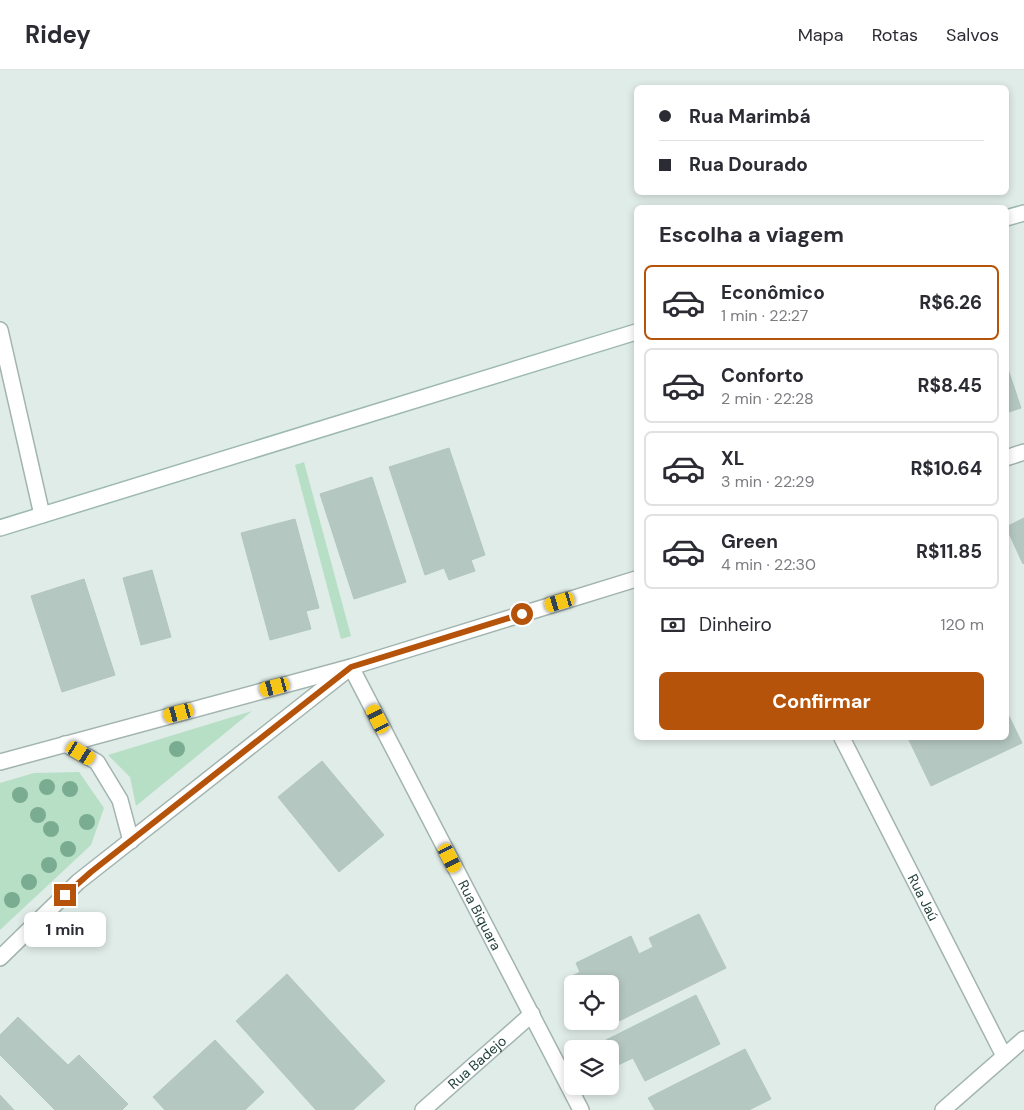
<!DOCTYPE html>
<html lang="pt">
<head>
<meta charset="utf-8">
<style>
	body { margin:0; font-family:"DM Sans",sans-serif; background:#f7f7f7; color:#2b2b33; height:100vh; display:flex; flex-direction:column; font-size:19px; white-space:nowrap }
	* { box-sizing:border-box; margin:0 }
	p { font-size:16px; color:#7c7c81 }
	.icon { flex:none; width:28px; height:28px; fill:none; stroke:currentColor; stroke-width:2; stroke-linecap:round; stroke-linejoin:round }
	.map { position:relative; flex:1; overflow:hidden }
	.drawer { position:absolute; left:634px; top:135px; width:375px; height:535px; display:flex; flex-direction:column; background:#fff; border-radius:8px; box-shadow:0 2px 8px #0003 }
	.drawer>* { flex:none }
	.hud { position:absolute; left:634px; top:15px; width:375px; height:110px; border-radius:8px; box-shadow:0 2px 8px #0003; display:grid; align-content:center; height:110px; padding:0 25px; background:#fff }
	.fabs { position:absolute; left:564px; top:905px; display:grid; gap:10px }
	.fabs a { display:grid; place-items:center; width:55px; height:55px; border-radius:8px; background:#fff; box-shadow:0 2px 8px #0003; font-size:25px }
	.end { position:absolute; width:22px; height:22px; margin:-11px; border:6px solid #b45309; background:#fff; box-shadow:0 0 0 2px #fff }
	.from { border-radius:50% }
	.bubble { position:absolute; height:35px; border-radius:8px; background:#fff; box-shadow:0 2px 8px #0003; font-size:16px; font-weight:700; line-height:35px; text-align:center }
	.car { position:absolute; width:15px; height:30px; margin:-15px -8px; border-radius:6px; box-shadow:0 0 4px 1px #0007; background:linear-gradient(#f5c518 24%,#345 0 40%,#f5c518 0 76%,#345 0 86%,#f5c518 0) }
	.hud b { display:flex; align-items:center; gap:18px; height:48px; font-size:19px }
	.hud b+b { border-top:1px solid #e1e1e2 }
	.hud i { width:12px; height:12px; background:#2b2b33 }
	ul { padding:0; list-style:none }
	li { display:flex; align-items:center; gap:15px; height:75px; margin:0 10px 8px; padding:0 15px; border:2px solid #e1e1e2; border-radius:8px }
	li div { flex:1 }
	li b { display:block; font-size:19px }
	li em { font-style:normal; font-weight:700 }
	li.current { border-color:#b45309 }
	li>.icon { width:45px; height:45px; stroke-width:1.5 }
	h2 { padding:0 25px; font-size:22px; line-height:60px }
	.pay { display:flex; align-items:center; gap:12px; height:55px; padding:0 25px; font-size:19px }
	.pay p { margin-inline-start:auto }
	.button { display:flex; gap:10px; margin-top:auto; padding:10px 25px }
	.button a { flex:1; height:58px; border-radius:8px; background:#b45309; color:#fff; font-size:20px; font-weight:700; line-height:58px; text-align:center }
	header { display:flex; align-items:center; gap:30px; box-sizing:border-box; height:70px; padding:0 25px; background:#fff; border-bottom:1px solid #e1e1e2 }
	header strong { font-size:24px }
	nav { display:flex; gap:28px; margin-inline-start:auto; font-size:18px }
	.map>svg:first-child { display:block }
</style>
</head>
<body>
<header>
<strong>Ridey</strong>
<nav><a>Mapa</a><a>Rotas</a><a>Salvos</a></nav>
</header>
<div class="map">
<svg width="1024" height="1040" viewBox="0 0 1024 1040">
	<rect width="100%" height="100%" fill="#e0ece8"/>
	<g fill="#b7dfc5">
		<path d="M304 392 351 566 341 569 295 395Z"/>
		<path d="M252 641 136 736 130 707 108 685Z"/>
		<path d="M79 702 104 738 91 775 0 860V713L34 703Z"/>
	</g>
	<g fill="#b5c7c1" stroke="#b2c6bf">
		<path d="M1006 293 1021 338 1006 343Z"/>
		<path d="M449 378 485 485 471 490 475 501 449 510 444 498 425 505 389 397Z"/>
		<path d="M372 407 406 512 354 529 320 424Z"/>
		<path d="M1024 448V493L1023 494 1006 457Z"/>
		<path d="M295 449 319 538 306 541 311 559 270 570 241 463Z"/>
		<path d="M152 500 171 567 141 575 123 508Z"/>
		<path d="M84 509 115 605 62 622 31 526Z"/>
		<path d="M1006 640 1022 673 931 716 908 668H1006Z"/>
		<path d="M322 691 384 765 339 802 278 727Z"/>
		<path d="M699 844 726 898 609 956 607 951H610V914H573L570 907 580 902 576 893 631 866 639 884 653 877 649 868Z"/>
		<path d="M287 904 385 1011 353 1040H316L236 951Z"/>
		<path d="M696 925 720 974 645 1011 633 988 618 995 606 970Z"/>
		<path d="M18 947 68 995 79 985 128 1034 122 1040H55L0 985V965Z"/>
		<path d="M215 970 264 1022 245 1040H165L153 1027Z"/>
		<path d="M745 979 771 1029 749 1040H655L648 1028Z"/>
		<path d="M0 1025 14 1040H0Z"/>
	</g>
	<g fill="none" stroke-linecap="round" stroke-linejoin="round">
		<g stroke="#a2b4b0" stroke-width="18">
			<g id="street">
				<path d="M0 260 42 445"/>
				<path d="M1006 388 1024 382"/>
				<path id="s1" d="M842 668 1004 986"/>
				<path d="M65 674 97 692 120 730 131 771"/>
				<path d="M0 692 351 597 636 509"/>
				<path id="s2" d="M0 888 78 812 351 597 581 1040"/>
				<path id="s3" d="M423 1040 532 944"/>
				<path d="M943 1040 1024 969"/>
			</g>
		</g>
		<g stroke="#9eb9b1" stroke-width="18">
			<g id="secondary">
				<path d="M1006 148 1024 143"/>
				<path d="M0 458 636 262"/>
			</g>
		</g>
		<use href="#street" stroke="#fff" stroke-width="15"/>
		<use href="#secondary" stroke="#fff" stroke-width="15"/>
	</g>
	<g fill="#7aac92">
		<circle cx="177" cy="679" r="8"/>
		<circle cx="47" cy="717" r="8"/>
		<circle cx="70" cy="719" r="8"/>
		<circle cx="20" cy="725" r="8"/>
		<circle cx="38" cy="745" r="8"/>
		<circle cx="87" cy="752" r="8"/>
		<circle cx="51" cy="759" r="8"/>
		<circle cx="68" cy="779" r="8"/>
		<circle cx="49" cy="795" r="8"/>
		<circle cx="29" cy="812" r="8"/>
		<circle cx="12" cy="830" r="8"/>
	</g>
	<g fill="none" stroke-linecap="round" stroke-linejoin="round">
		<path stroke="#b45309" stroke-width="6" d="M65 825 91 802 351 597 522 544"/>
	</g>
	<g text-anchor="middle" stroke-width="4.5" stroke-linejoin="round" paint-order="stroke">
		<g font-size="14" fill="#1f3e38" stroke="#f1f9f5">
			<text dy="5" stroke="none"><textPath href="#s1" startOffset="179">Rua Jaú</textPath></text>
			<text dy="5" stroke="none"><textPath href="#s2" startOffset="736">Rua Biquara</textPath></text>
			<text dy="5" stroke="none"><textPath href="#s3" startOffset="72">Rua Badejo</textPath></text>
		</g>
	</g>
</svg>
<div class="fabs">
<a><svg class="icon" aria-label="locate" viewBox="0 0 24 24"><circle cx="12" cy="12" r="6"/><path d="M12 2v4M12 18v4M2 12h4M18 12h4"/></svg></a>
<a><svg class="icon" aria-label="layers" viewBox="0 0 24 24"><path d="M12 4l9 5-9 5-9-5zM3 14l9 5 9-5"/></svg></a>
</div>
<i class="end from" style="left:522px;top:544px"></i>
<i class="end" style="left:65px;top:825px"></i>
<div class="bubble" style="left:24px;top:842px;width:82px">1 min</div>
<i class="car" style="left:560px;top:532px;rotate:253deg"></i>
<i class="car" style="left:275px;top:617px;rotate:255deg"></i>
<i class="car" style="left:179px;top:643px;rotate:255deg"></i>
<i class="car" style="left:378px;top:649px;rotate:333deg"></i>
<i class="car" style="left:81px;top:683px;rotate:121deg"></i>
<i class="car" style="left:450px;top:788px;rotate:153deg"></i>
<div class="hud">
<b><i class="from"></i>Rua Marimbá</b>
<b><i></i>Rua Dourado</b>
</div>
<section class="drawer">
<h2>Escolha a viagem</h2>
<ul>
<li class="current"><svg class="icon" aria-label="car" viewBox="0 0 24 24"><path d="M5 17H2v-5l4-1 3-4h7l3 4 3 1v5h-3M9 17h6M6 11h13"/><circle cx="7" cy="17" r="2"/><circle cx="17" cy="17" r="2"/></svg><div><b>Econômico</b><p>1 min · 22:27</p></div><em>R$6.26</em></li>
<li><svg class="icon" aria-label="car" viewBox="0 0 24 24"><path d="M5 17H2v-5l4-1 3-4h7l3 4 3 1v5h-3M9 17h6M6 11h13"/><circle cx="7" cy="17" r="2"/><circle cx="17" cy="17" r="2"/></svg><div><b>Conforto</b><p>2 min · 22:28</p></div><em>R$8.45</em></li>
<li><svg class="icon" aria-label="car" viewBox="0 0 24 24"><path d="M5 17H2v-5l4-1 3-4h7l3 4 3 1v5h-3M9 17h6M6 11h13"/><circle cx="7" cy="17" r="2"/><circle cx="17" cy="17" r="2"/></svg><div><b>XL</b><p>3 min · 22:29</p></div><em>R$10.64</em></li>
<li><svg class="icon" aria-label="car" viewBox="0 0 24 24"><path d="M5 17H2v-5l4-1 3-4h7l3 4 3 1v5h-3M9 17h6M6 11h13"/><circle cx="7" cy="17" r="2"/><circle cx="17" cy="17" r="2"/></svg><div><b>Green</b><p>4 min · 22:30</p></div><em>R$11.85</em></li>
</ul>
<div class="pay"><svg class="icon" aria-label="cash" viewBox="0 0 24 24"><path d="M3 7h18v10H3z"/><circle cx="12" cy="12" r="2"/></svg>Dinheiro<p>120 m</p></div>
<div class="button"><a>Confirmar</a></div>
</section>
</div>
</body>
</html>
